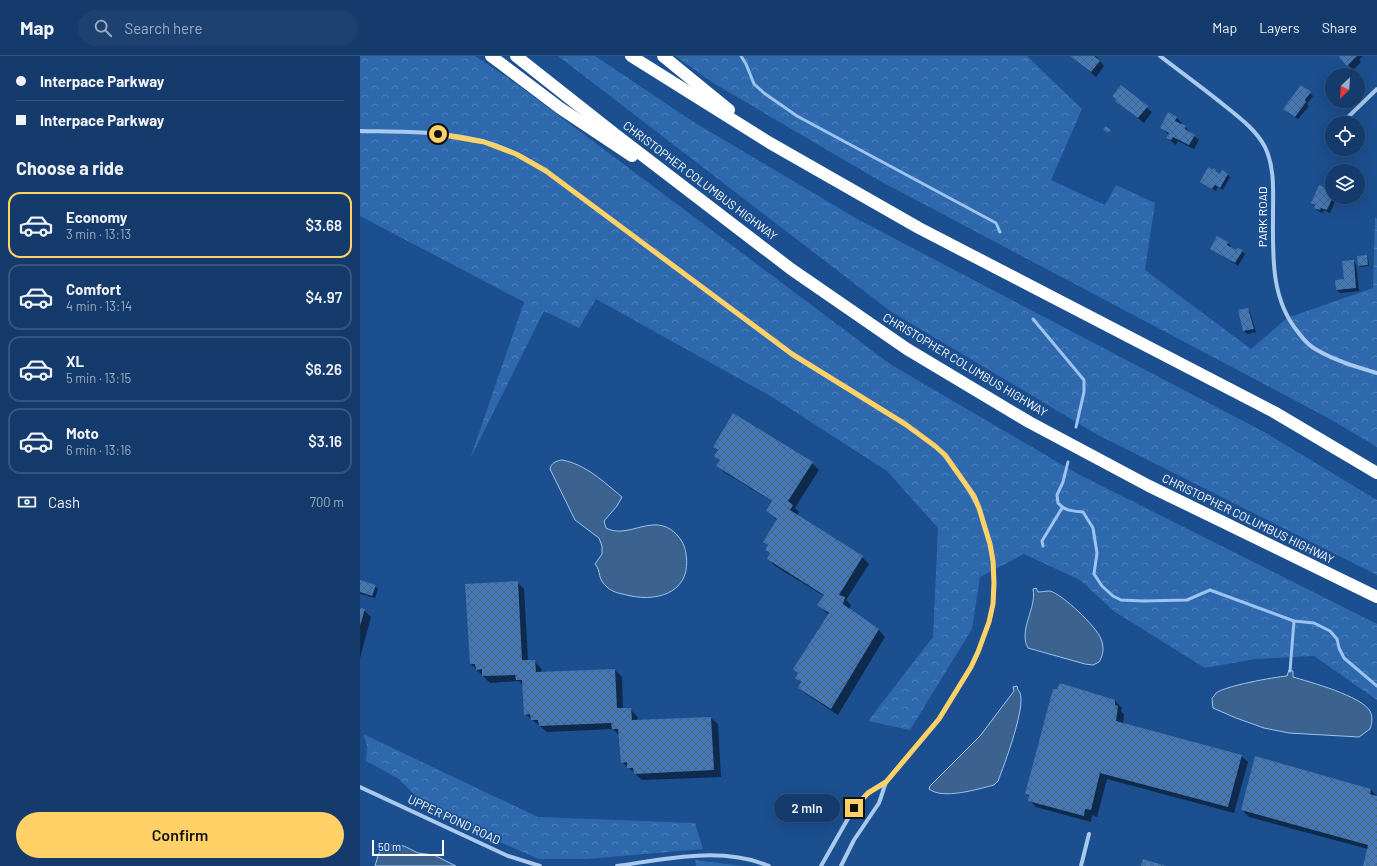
<!DOCTYPE html>
<html lang="en">
<head>
<meta charset="utf-8">
<style>
	body { margin:0; font-family:Barlow,sans-serif; background:#1d4271; color:#f1f3f6; height:100vh; display:flex; flex-direction:column; font-size:15px; white-space:nowrap }
	* { box-sizing:border-box; margin:0 }
	p { font-size:13px; color:#9dadc1 }
	.icon { flex:none; width:22px; height:22px; fill:none; stroke:currentColor; stroke-width:2; stroke-linecap:round; stroke-linejoin:round }
	.map { position:relative; flex:1; overflow:hidden }
	.panel { display:flex; flex-direction:column; background:#143b6b; width:360px }
	.panel>* { flex:none }
	.hud { display:grid; align-content:center; height:88px; padding:0 16px; background:#143b6b }
	.needle { width:26px; rotate:205deg }
	.controls { position:absolute; left:965px; top:12px; display:grid; gap:8px }
	.controls a { display:grid; place-items:center; width:40px; height:40px; border-radius:50%; background:#143b6b; box-shadow:0 4px 16px #0002,0 0 0 1px #33557e; font-size:20px }
	.scale { position:absolute; left:12px; bottom:10px; width:72px; box-sizing:border-box; padding-left:4px; border:2px solid #fff; border-top:0; font-size:11px; line-height:14px; white-space:nowrap; color:#fff; -webkit-text-stroke:3px #1b4f8f; paint-order:stroke }
	.end { position:absolute; width:18px; height:18px; margin:-9px; border:5px solid #ffd166; background:#111; box-shadow:0 0 0 2px #111 }
	.from { border-radius:50% }
	.bubble { position:absolute; height:28px; border-radius:14px; background:#143b6b; box-shadow:0 4px 16px #0002,0 0 0 1px #33557e; font-size:13px; font-weight:600; line-height:28px; text-align:center }
	.hud b { display:flex; align-items:center; gap:14px; height:38px; font-size:15px }
	.hud b+b { border-top:1px solid #33557e }
	.hud i { width:10px; height:10px; background:#f1f3f6 }
	ul { padding:0; list-style:none }
	li { display:flex; align-items:center; gap:12px; height:66px; margin:0 8px 6px; padding:0 8px; border:2px solid #33557e; border-radius:12px }
	li div { flex:1 }
	li b { display:block; font-size:15px }
	li em { font-style:normal; font-weight:600 }
	li.on { border-color:#ffd166 }
	li>.icon { width:36px; height:36px; stroke-width:1.5 }
	h2 { padding:0 16px; font-size:18px; line-height:48px }
	.pay { display:flex; align-items:center; gap:10px; height:44px; padding:0 16px; font-size:15px }
	.pay p { margin-inline-start:auto }
	.cta { display:flex; gap:8px; margin-top:auto; padding:8px 16px }
	.cta a { flex:1; height:46px; border-radius:24px; background:#ffd166; color:#111; font-size:16px; font-weight:600; line-height:46px; text-align:center }
	header { display:flex; align-items:center; gap:24px; box-sizing:border-box; height:56px; padding:0 20px; background:#143b6b; border-bottom:1px solid #33557e }
	header strong { font-size:19px }
	nav { display:flex; gap:22px; margin-inline-start:auto; font-size:14px }
	.search { width:280px; height:36px; background:#1d4271; display:flex; align-items:center; gap:10px; box-sizing:border-box; padding:0 14px; border-radius:22px; color:#9dadc1; font-size:15px }
	main { display:flex; flex:1; min-height:0 }
	.map>svg:first-child { display:block }
</style>
</head>
<body>
<header>
<strong>Map</strong>
<div class="search"><svg class="icon" aria-label="search" viewBox="0 0 24 24"><circle cx="10" cy="10" r="6"/><path d="M15 15l6 6"/></svg>Search here</div>
<nav><a>Map</a><a>Layers</a><a>Share</a></nav>
</header>
<main>
<section class="panel">
<div class="hud">
<b><i class="from"></i>Interpace Parkway</b>
<b><i></i>Interpace Parkway</b>
</div>
<h2>Choose a ride</h2>
<ul>
<li class="on"><svg class="icon" aria-label="car" viewBox="0 0 24 24"><path d="M5 17H2v-5l4-1 3-4h7l3 4 3 1v5h-3M9 17h6M6 11h13"/><circle cx="7" cy="17" r="2"/><circle cx="17" cy="17" r="2"/></svg><div><b>Economy</b><p>3 min · 13:13</p></div><em>$3.68</em></li>
<li><svg class="icon" aria-label="car" viewBox="0 0 24 24"><path d="M5 17H2v-5l4-1 3-4h7l3 4 3 1v5h-3M9 17h6M6 11h13"/><circle cx="7" cy="17" r="2"/><circle cx="17" cy="17" r="2"/></svg><div><b>Comfort</b><p>4 min · 13:14</p></div><em>$4.97</em></li>
<li><svg class="icon" aria-label="car" viewBox="0 0 24 24"><path d="M5 17H2v-5l4-1 3-4h7l3 4 3 1v5h-3M9 17h6M6 11h13"/><circle cx="7" cy="17" r="2"/><circle cx="17" cy="17" r="2"/></svg><div><b>XL</b><p>5 min · 13:15</p></div><em>$6.26</em></li>
<li><svg class="icon" aria-label="car" viewBox="0 0 24 24"><path d="M5 17H2v-5l4-1 3-4h7l3 4 3 1v5h-3M9 17h6M6 11h13"/><circle cx="7" cy="17" r="2"/><circle cx="17" cy="17" r="2"/></svg><div><b>Moto</b><p>6 min · 13:16</p></div><em>$3.16</em></li>
</ul>
<div class="pay"><svg class="icon" aria-label="cash" viewBox="0 0 24 24"><path d="M3 7h18v10H3z"/><circle cx="12" cy="12" r="2"/></svg>Cash<p>700 m</p></div>
<div class="cta"><a>Confirm</a></div>
</section>
<div class="map">
<svg width="1017" height="810" viewBox="0 0 1017 810">
	<defs>
		<pattern id="forest-crowns" width="20" height="18" patternUnits="userSpaceOnUse"><rect width="20" height="18" fill="#2e69ad"/><path d="M2 6a3 3 0 1 1 6 0M12 15a3 3 0 1 1 6 0" fill="none" stroke="#4d80b9"/></pattern>
		<pattern id="building-cross-hatch" width="8" height="8" patternUnits="userSpaceOnUse"><rect width="8" height="8" fill="#4478b7"/><path d="M0 0l8 8M0 8l8-8" fill="none" stroke="#486282"/></pattern>
	</defs>
	<rect width="100%" height="100%" fill="#1b4f8f"/>
	<g fill="url(#forest-crowns)">
		<path d="M0 0H115L158 29 530 308 718 418 1017 568V644L954 600 895 603 845 612 755 556 720 524 664 498 620 521 612 573 550 674 508 665 573 581 578 472 527 415 412 341 236 243 219 272 184 255 110 403 164 246 0 160Z"/>
		<path d="M198 0H235L332 65 499 164 906 377 1017 444V519L738 379 530 255Z"/>
		<path d="M315 0H667L722 53 691 124 745 149 756 129 795 147 785 214 891 293 927 262 1013 232 1015 161 1017 163V391L970 363 520 125 355 28Z"/>
		<path d="M3 678 178 761 335 767 343 793 227 803H179L71 756 39 723 6 705 7 689Z"/>
		<path d="M335 804 383 810H336Z"/>
	</g>
	<g fill="#3c6290" stroke="#9cc4f0">
		<path d="M202 404C225 408 244 426 262 441L257 450 244 465 246 472C267 483 289 460 310 473 319 479 325 488 326 498 332 534 301 546 271 540 263 538 254 537 248 532 236 522 242 516 235 508L242 498V490L239 482 215 464 190 413C191 407 196 405 202 404Z"/>
		<path d="M676 532 678 536C681 536 686 535 690 535 702 538 737 571 741 583 744 591 744 598 739 606L733 609 725 608 668 592C658 574 677 552 673 533Z"/>
		<path d="M929 614 933 615V621C950 626 1001 640 1010 655 1013 661 1012 667 1010 673L999 681 929 677 904 672 876 662 853 652 852 642C854 641 855 638 856 637 865 630 914 621 927 620Z"/>
		<path d="M657 630 658 634C670 642 643 712 638 725L634 729C618 733 583 744 569 733L570 730 620 680 654 635 653 631Z"/>
		<path d="M27 789H35L44 790 58 797 74 799 96 810H15C18 801 18 793 27 789Z"/>
	</g>
	<g fill="#0007">
		<path d="M711 0H736L744 10 736 21Z"/>
		<path d="M980 0H1003L999 4 1001 6 993 14Z"/>
		<path d="M761 31 792 56 784 67 761 49Z"/>
		<path d="M950 37 953 40 947 48 949 50 938 63 927 56Z"/>
		<path d="M809 58 817 62 822 67 821 69 825 71 830 76V77L839 84 834 93 818 85 816 89 807 82 809 79 801 72Z"/>
		<path d="M854 114 860 119 867 118 870 121 863 134 858 131 856 135 841 125Z"/>
		<path d="M972 141H977L970 157 964 154 963 157 958 155 952 147Z"/>
		<path d="M868 187 871 190 870 192 876 196 882 195 885 198 878 210 851 192Z"/>
		<path d="M1007 200 1008 202 1009 210 1000 211 999 210Z"/>
		<path d="M993 205 996 208 999 235 980 237 977 234 985 224Z"/>
		<path d="M887 253 890 256 896 276 887 278 884 275 879 255Z"/>
		<path d="M354 391 452 407 459 414 435 452 439 456 437 460 502 501 509 508 486 544 491 549 489 554 519 574 525 581 478 659 446 638 439 631 441 627 436 622 469 559 458 549 464 540 415 510 408 503 411 498 406 494 417 464 407 455 413 446 364 416 357 409 360 405 356 400 358 395Z"/>
		<path d="M0 525 15 529 18 533 15 542 0 538Z"/>
		<path d="M157 526 164 533 168 605H174L181 612 182 617 255 614 262 621 263 653H270L277 660 278 665 351 662 358 668 361 721 282 724 262 706 259 679 253 673 187 676 165 658 163 629 159 625 130 627 111 608Z"/>
		<path d="M0 553 4 554 11 561 0 602Z"/>
		<path d="M755 645 762 652 761 655 764 658 763 668 881 700 888 706 874 757 747 723 737 761 732 759 731 766 676 751 669 744 670 741 666 738Z"/>
		<path d="M895 702 1011 734 1017 740V810H1004L1008 793 889 761 882 754Z"/>
	</g>
	<g fill="none" stroke-linecap="round" stroke-linejoin="round">
		<g stroke="#9cc4f0" stroke-width="3">
			<path d="M381 0 386 8 394 28 404 37 437 60 636 167 640 176"/>
			<path d="M673 263 724 324V336L716 371"/>
			<path d="M708 406 703 426 697 439 698 447C705 455 712 455 723 456L733 472 737 497 734 518 742 530 753 540 761 544 784 545 827 544 850 534 934 565 954 567 970 575 977 583 979 592 984 602 1017 630"/>
			<path d="M683 490 682 485 702 452"/>
			<path d="M930 615 934 565"/>
		</g>
	</g>
	<g fill="url(#building-cross-hatch)">
		<path d="M710 0H734L740 5 731 16Z"/>
		<path d="M980 0H997L987 10 979 1Z"/>
		<path d="M761 29 788 50 778 62 755 45 756 43 752 40Z"/>
		<path d="M941 29 951 36 945 44 946 46 935 61 923 53Z"/>
		<path d="M808 56 817 61 815 65 826 70 825 73 835 79 829 89 813 81 811 84 806 82 809 77 800 72Z"/>
		<path d="M745 70 751 74 748 77 743 73Z"/>
		<path d="M848 111 853 114V112L856 114 855 115 860 118 862 114 868 118 860 132 855 129 852 133 840 126Z"/>
		<path d="M959 129 972 135 973 141 967 154 961 152 960 154 954 152 955 149 951 147Z"/>
		<path d="M857 180 868 186 867 189 876 194 878 192 883 194 875 207 850 193Z"/>
		<path d="M1007 199 1008 209 998 210 997 200Z"/>
		<path d="M994 204 996 232 976 234 975 224 984 223 982 205Z"/>
		<path d="M888 252 894 273 883 275 878 254Z"/>
		<path d="M373 357 453 406 428 445 433 449 430 454 503 500 479 539 485 541 483 548 519 573 471 653 438 632 441 626 435 622 438 617 433 613 469 557 457 549 464 539 407 503 410 497 405 494 408 489 403 486 417 463 406 455 412 445 356 410 360 404 354 400 358 394 353 391Z"/>
		<path d="M0 524 16 529 12 540 0 536Z"/>
		<path d="M158 525 162 604H175L176 616 255 613 257 652H271L272 664 351 661 354 714 274 718 273 712H267V706L261 707 258 673H252L251 667 179 670 178 664H171L170 658 164 659 162 624H156L155 619 122 620V613L116 614 115 608H110L105 528Z"/>
		<path d="M0 552 5 553 0 570Z"/>
		<path d="M700 627 755 644V649L758 650 756 665 882 699 868 751 740 717 731 754 725 753 724 760 668 745 669 739 665 738 693 633H697Z"/>
		<path d="M895 700 1011 733 1010 738 1017 740V810H1003L1008 789 881 754Z"/>
		<path d="M783 803 806 810H781Z"/>
	</g>
	<g fill="none" stroke-linecap="round" stroke-linejoin="round">
		<g stroke="#a9c9ee" stroke-width="4">
			<path d="M800 0C822 17 844 33 865 50 880 62 896 74 905 91 915 112 913 135 913 157 913 198 910 242 938 276 943 283 949 290 957 294 976 305 997 311 1017 317"/>
			<path d="M985 67V64L1017 33"/>
			<path d="M0 75C41 76 82 75 122 85 145 91 166 102 186 115L431 298 545 368 575 390 585 399 607 430 619 452 630 488 633 505 634 527 633 548 629 566 618 596 611 611 579 663 526 726 508 737 494 752 461 810"/>
			<path d="M0 731 148 800 180 810"/>
			<path d="M257 810C305 803 362 790 409 810"/>
			<path d="M481 810 494 784 519 747 526 726"/>
			<path d="M721 810 729 778"/>
		</g>
		<g stroke="#fff" stroke-width="12">
			<path d="M131 0 200 52 272 100"/>
			<path d="M156 0 256 79 431 213 547 293 669 366 789 430 1017 541"/>
			<path d="M271 0 410 87 559 172 914 356 1017 417"/>
			<path d="M303 0 369 54"/>
		</g>
	</g>
	<g fill="none" stroke-linecap="round" stroke-linejoin="round">
		<path stroke="#ffd166" stroke-width="5" d="M78 78 124 86 156 98 186 115 432 298 545 368 575 390 585 399 614 440 619 452 630 488 633 505 634 527 633 548 629 566 618 596 611 611 579 663 526 726 508 737 494 752"/>
	</g>
	<g text-anchor="middle" stroke-width="3.5" stroke-linejoin="round" paint-order="stroke">
		<g font-size="12" fill="#fff" stroke="#1b4f8f">
			<text transform="translate(340 125) rotate(37)" y="4">CHRISTOPHER COLUMBUS HIGHWAY</text>
			<text transform="translate(903 161) rotate(-90)" y="4">PARK ROAD</text>
			<text transform="translate(605 309) rotate(31)" y="4">CHRISTOPHER COLUMBUS HIGHWAY</text>
			<text transform="translate(888 463) rotate(26)" y="4">CHRISTOPHER COLUMBUS HIGHWAY</text>
			<text transform="translate(94 764) rotate(25)" y="4">UPPER POND ROAD</text>
		</g>
	</g>
</svg>
<div class="controls">
<a><svg class="needle" viewBox="-14 -14 28 28"><path d="M0-13l5 13h-10z" fill="#e53935"/><path d="M0 13l5-13h-10z" fill="#9dadc1"/></svg></a>
<a><svg class="icon" aria-label="locate" viewBox="0 0 24 24"><circle cx="12" cy="12" r="6"/><path d="M12 2v4M12 18v4M2 12h4M18 12h4"/></svg></a>
<a><svg class="icon" aria-label="layers" viewBox="0 0 24 24"><path d="M12 4l9 5-9 5-9-5zM3 14l9 5 9-5"/></svg></a>
</div>
<div class="scale">50 m</div>
<i class="end from" style="left:78px;top:78px"></i>
<i class="end" style="left:494px;top:752px"></i>
<div class="bubble" style="left:414px;top:738px;width:66px">2 min</div>
</div>
</main>
</body>
</html>
